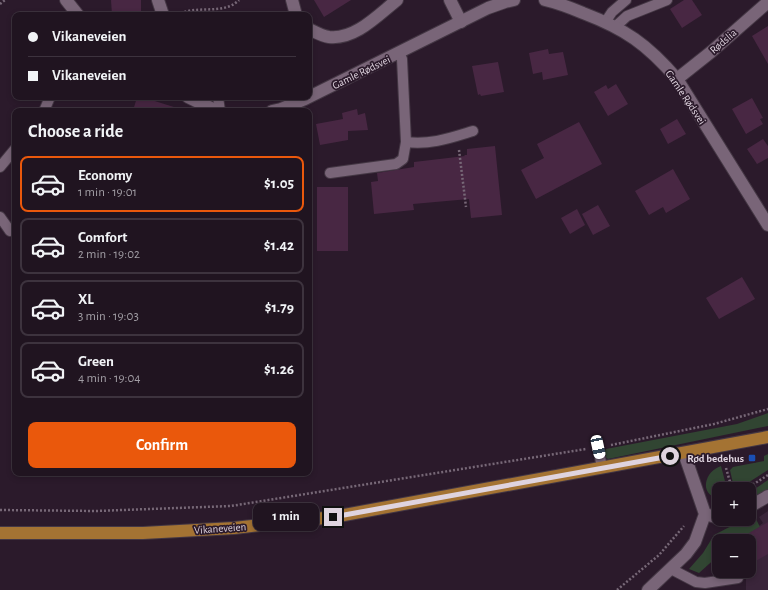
<!DOCTYPE html>
<html lang="en">
<head>
<meta charset="utf-8">
<style>
	body { margin:0; font-family:"Alegreya Sans",sans-serif; background:#2d212d; color:#f1f3f6; height:100vh; display:flex; flex-direction:column; font-size:15px; white-space:nowrap }
	* { box-sizing:border-box; margin:0 }
	p { font-size:13px; color:#a29ea5 }
	.icon { flex:none; width:22px; height:22px; fill:none; stroke:currentColor; stroke-width:2; stroke-linecap:round; stroke-linejoin:round }
	.map { position:relative; flex:1; overflow:hidden }
	.side { position:absolute; left:12px; top:108px; width:300px; height:368px; display:flex; flex-direction:column; background:#201420; border-radius:8px; box-shadow:0 2px 6px #0003,0 0 0 1px #3d333e }
	.side>* { flex:none }
	.banner { position:absolute; left:12px; top:12px; width:300px; height:88px; border-radius:8px; box-shadow:0 2px 6px #0003,0 0 0 1px #3d333e; display:grid; align-content:center; height:88px; padding:0 16px; background:#201420 }
	.buttons { position:absolute; left:712px; top:482px; display:grid; gap:8px }
	.buttons a { display:grid; place-items:center; width:44px; height:44px; border-radius:8px; background:#201420; box-shadow:0 2px 6px #0003,0 0 0 1px #3d333e; font-size:20px }
	.end { position:absolute; width:18px; height:18px; margin:-9px; border:5px solid #dfd4df; background:#111; box-shadow:0 0 0 2px #111 }
	.from { border-radius:50% }
	.bubble { position:absolute; height:28px; border-radius:8px; background:#201420; box-shadow:0 2px 6px #0003,0 0 0 1px #3d333e; font-size:13px; font-weight:700; line-height:28px; text-align:center }
	.car { position:absolute; width:12px; height:24px; margin:-12px -6px; border-radius:5px; box-shadow:0 0 3px 1px #0007; background:linear-gradient(#fff 24%,#345 0 40%,#fff 0 76%,#345 0 86%,#fff 0) }
	.banner b { display:flex; align-items:center; gap:14px; height:38px; font-size:15px }
	.banner b+b { border-top:1px solid #3d333e }
	.banner i { width:10px; height:10px; background:#f1f3f6 }
	ul { padding:0; list-style:none }
	li { display:flex; align-items:center; gap:12px; height:56px; margin:0 8px 6px; padding:0 8px; border:2px solid #3d333e; border-radius:8px }
	li div { flex:1 }
	li b { display:block; font-size:15px }
	li em { font-style:normal; font-weight:700 }
	li.active { border-color:#ea580c }
	li>.icon { width:36px; height:36px; stroke-width:1.5 }
	h2 { padding:0 16px; font-size:18px; line-height:48px }
	.button { display:flex; gap:8px; margin-top:auto; padding:8px 16px }
	.button a { flex:1; height:46px; border-radius:8px; background:#ea580c; color:#fff; font-size:16px; font-weight:700; line-height:46px; text-align:center }
	.map>svg:first-child { display:block }
</style>
</head>
<body>
<div class="map">
<svg width="768" height="590" viewBox="0 0 768 590">
	<rect width="100%" height="100%" fill="#2b1a2b"/>
	<path fill="#3a253a" d="M768 511V590H746V571H749V541H738L763 523 759 517Z"/>
	<g fill="#314532">
		<path d="M768 413V426L608 459 604 456 603 453 606 449 737 424Z"/>
		<path d="M768 454V470L740 488 737 489 734 488 730 470 733 467 764 461V456Z"/>
		<path d="M721 466 727 489H719V499C698 494 705 471 721 466Z"/>
		<path d="M768 480V491L749 501V493Z"/>
		<path d="M754 515 760 527 736 541H719V555L699 573 689 569 703 553 714 535 745 519H749V517Z"/>
	</g>
	<g fill="#482743">
		<path d="M111 0H141V14H138V15H112Z"/>
		<path d="M314 0H351L324 17Z"/>
		<path d="M684 0H692L702 15 682 28 670 9Z"/>
		<path d="M768 26V64L752 36Z"/>
		<path d="M548 49 549 54 563 52 568 75 543 80 542 72 533 74 529 53Z"/>
		<path d="M498 62 504 92 481 96 480 94 478 95 472 66Z"/>
		<path d="M616 84 628 104 608 116 594 92 606 85 608 89Z"/>
		<path d="M137 97H142L177 108 176 111H133Z"/>
		<path d="M752 98 763 118 760 119 763 124 746 134 732 109Z"/>
		<path d="M357 109 358 115 365 113 368 130 348 131V140L320 145 316 124 343 119 342 113Z"/>
		<path d="M677 119 686 134 668 144 660 129Z"/>
		<path d="M579 122 602 164 536 199 521 170 544 158 537 144Z"/>
		<path d="M763 139 768 146V158L757 164 747 149Z"/>
		<path d="M495 146 502 215 471 218 469 199 413 204 414 210 374 214 371 182 378 181 377 173 414 167V162L465 156 464 155H467V149Z"/>
		<path d="M673 169 690 199 666 213 663 207 649 215 635 191Z"/>
		<rect x="317" y="187" width="31" height="64"/>
		<path d="M598 205 610 226 593 235 582 214Z"/>
		<path d="M577 209 585 225 570 234 561 218Z"/>
		<path d="M742 277 755 299 719 319 706 298Z"/>
		<path d="M768 522V554L749 565V533Z"/>
	</g>
	<g fill="none" stroke-linecap="round" stroke-linejoin="round">
		<g stroke="#443744" stroke-width="12">
			<g id="lane">
				<path d="M606 21 612 12 626 0"/>
				<path d="M615 27 627 16 667 0"/>
				<path d="M218 97 220 111"/>
				<path d="M44 111 50 97"/>
				<path d="M406 142C431 145 450 138 473 131"/>
				<path d="M0 167 15 149"/>
				<path d="M330 173 396 164 403 159 406 142 402 59 399 53"/>
				<path d="M0 217 10 231"/>
				<path d="M597 441 602 468"/>
				<path d="M671 569 696 582 705 583 738 578"/>
			</g>
		</g>
		<g stroke="#443744" stroke-width="14">
			<g id="street">
				<path d="M66 0 78 15"/>
				<path d="M158 0 163 15"/>
				<path d="M292 0 296 15"/>
				<path d="M450 0 461 22"/>
				<path d="M545 0C558 3 571 8 583 13 625 29 647 44 677 79L768 225"/>
				<path d="M309 29C315 32 322 36 329 37 355 40 378 15 397 0"/>
				<path d="M677 79 711 52 768 2"/>
				<path d="M188 97 217 111"/>
				<path d="M272 111 281 109 305 99 488 8 505 2 514 0"/>
				<path d="M749 507 768 496"/>
				<path d="M705 514 719 518"/>
			</g>
		</g>
		<g stroke="#443744" stroke-width="14">
			<path id="secondary" d="M648 590 686 554 695 542 705 514 684 453"/>
		</g>
		<g stroke="#443744" stroke-width="14">
			<path id="primary" d="M0 533H143L234 528 333 517 768 437"/>
		</g>
		<g stroke="#776877" stroke-width="2.5" stroke-dasharray="2 2" stroke-linecap="butt">
			<path d="M0 4 5 0"/>
			<path d="M177 15C196 4 223 16 239 0"/>
			<path d="M459 150 466 207"/>
			<path d="M611 445 714 424 768 409"/>
			<path d="M726 468 732 489"/>
			<path d="M746 489 768 475"/>
			<path d="M0 510 96 511 231 506 586 449"/>
			<path d="M617 590 659 555 684 526"/>
		</g>
		<use href="#lane" stroke="#796578" stroke-width="10"/>
		<use href="#street" stroke="#796578" stroke-width="12"/>
		<use href="#secondary" stroke="#796578" stroke-width="12"/>
		<use href="#primary" stroke="#a47333" stroke-width="12"/>
	</g>
	<g fill="none" stroke-linecap="round" stroke-linejoin="round">
		<path stroke="#dfd4df" stroke-width="5" d="M333 517 670 456"/>
	</g>
	<rect fill="#1a4fb4" stroke="#2b1a2b" stroke-width="1.5" x="748" y="454" width="8" height="8" rx="2"/>
	<g text-anchor="middle" stroke-width="3.5" stroke-linejoin="round" paint-order="stroke">
		<g font-size="11" fill="#dfd4df" stroke="#2b1a2b">
			<text transform="translate(723 41) rotate(-41)" y="4">Rødslia</text>
			<text transform="translate(361 72) rotate(-26)" y="4">Gamle Rødsvei</text>
			<text transform="translate(686 97) rotate(56)" y="4">Gamle Rødsvei</text>
			<text transform="translate(220 528) rotate(-4)" y="4">Vikaneveien</text>
		</g>
		<g font-size="11" font-weight="bold" fill="#dfd4df" stroke="#2b1a2b" text-anchor="end">
			<text x="744" y="462">Rød bedehus</text>
		</g>
	</g>
</svg>
<div class="buttons">
<a>+</a>
<a>−</a>
</div>
<i class="end from" style="left:670px;top:456px"></i>
<i class="end" style="left:333px;top:517px"></i>
<div class="bubble" style="left:253px;top:503px;width:66px">1 min</div>
<i class="car" style="left:598px;top:447px;rotate:168deg"></i>
<div class="banner">
<b><i class="from"></i>Vikaneveien</b>
<b><i></i>Vikaneveien</b>
</div>
<section class="side">
<h2>Choose a ride</h2>
<ul>
<li class="active"><svg class="icon" aria-label="car" viewBox="0 0 24 24"><path d="M5 17H2v-5l4-1 3-4h7l3 4 3 1v5h-3M9 17h6M6 11h13"/><circle cx="7" cy="17" r="2"/><circle cx="17" cy="17" r="2"/></svg><div><b>Economy</b><p>1 min · 19:01</p></div><em>$1.05</em></li>
<li><svg class="icon" aria-label="car" viewBox="0 0 24 24"><path d="M5 17H2v-5l4-1 3-4h7l3 4 3 1v5h-3M9 17h6M6 11h13"/><circle cx="7" cy="17" r="2"/><circle cx="17" cy="17" r="2"/></svg><div><b>Comfort</b><p>2 min · 19:02</p></div><em>$1.42</em></li>
<li><svg class="icon" aria-label="car" viewBox="0 0 24 24"><path d="M5 17H2v-5l4-1 3-4h7l3 4 3 1v5h-3M9 17h6M6 11h13"/><circle cx="7" cy="17" r="2"/><circle cx="17" cy="17" r="2"/></svg><div><b>XL</b><p>3 min · 19:03</p></div><em>$1.79</em></li>
<li><svg class="icon" aria-label="car" viewBox="0 0 24 24"><path d="M5 17H2v-5l4-1 3-4h7l3 4 3 1v5h-3M9 17h6M6 11h13"/><circle cx="7" cy="17" r="2"/><circle cx="17" cy="17" r="2"/></svg><div><b>Green</b><p>4 min · 19:04</p></div><em>$1.26</em></li>
</ul>
<div class="button"><a>Confirm</a></div>
</section>
</div>
</body>
</html>
